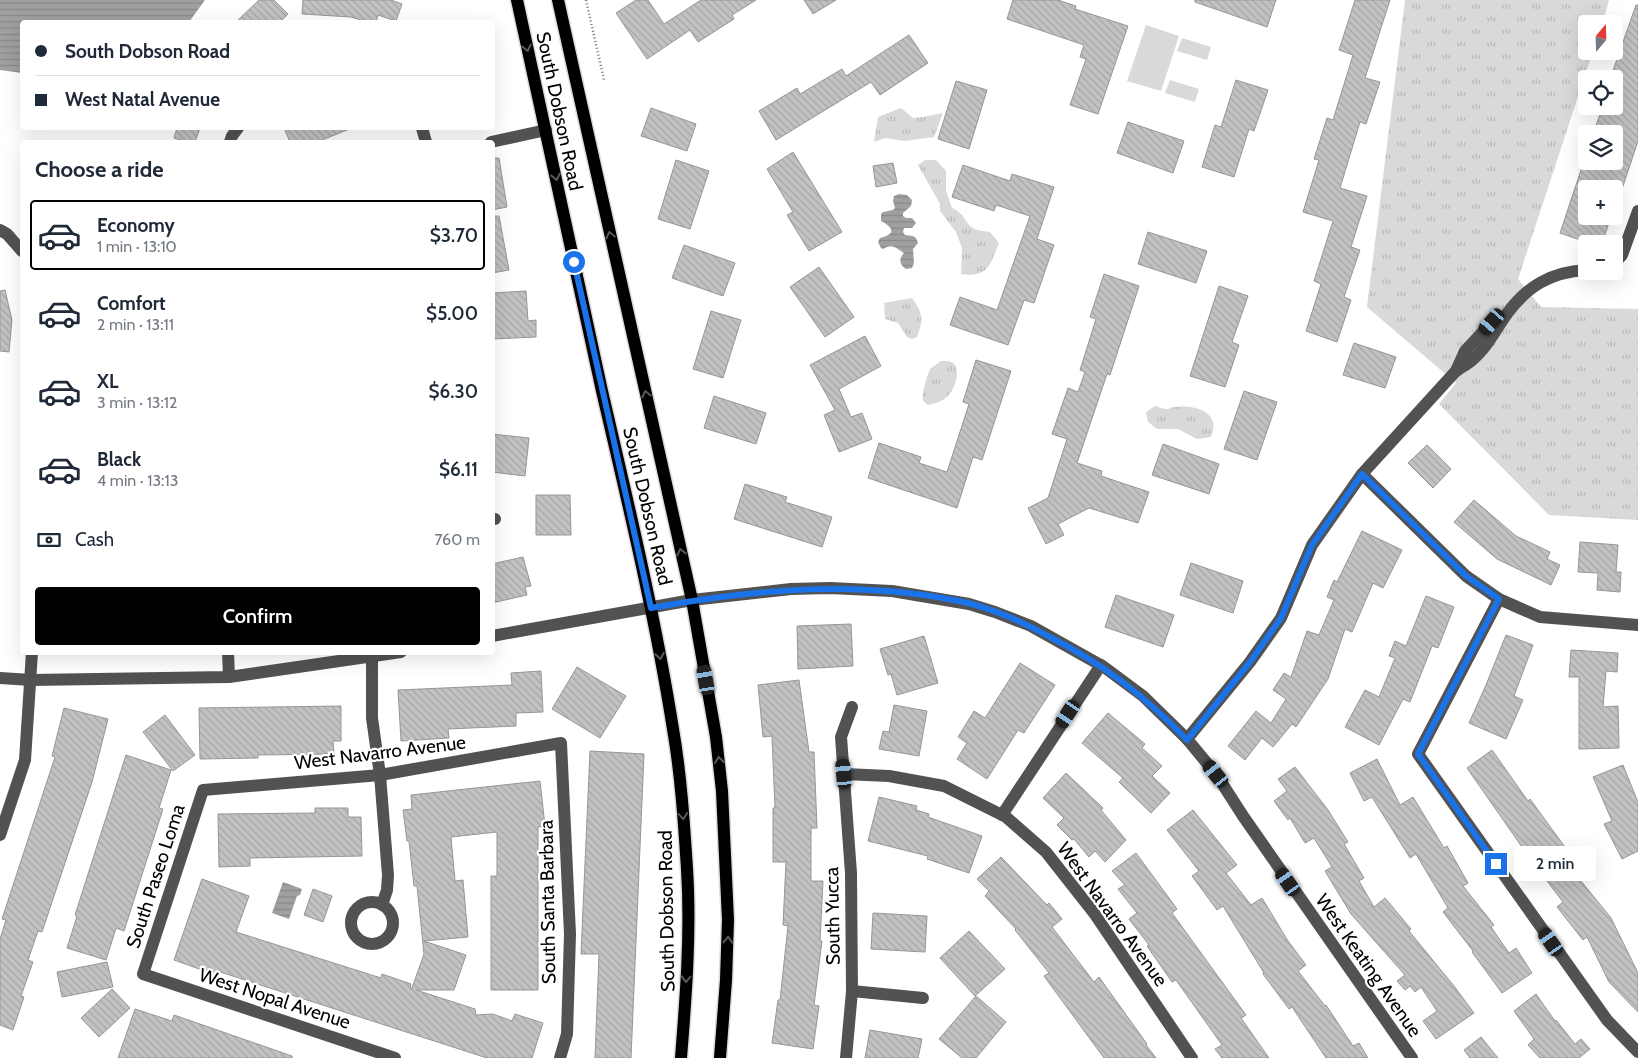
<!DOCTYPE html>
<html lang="en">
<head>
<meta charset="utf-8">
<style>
	body { margin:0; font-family:Cabin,sans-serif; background:#f6f6f7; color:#1f2937; height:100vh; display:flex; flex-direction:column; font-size:19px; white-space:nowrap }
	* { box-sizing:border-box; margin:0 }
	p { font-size:16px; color:#747a83 }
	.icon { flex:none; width:28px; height:28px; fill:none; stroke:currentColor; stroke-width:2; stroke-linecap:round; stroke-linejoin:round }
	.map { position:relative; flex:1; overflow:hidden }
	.details { position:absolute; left:20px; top:140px; width:475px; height:515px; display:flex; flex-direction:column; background:#fff; border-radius:5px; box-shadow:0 5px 20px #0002 }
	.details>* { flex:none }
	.top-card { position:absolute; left:20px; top:20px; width:475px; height:110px; border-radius:5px; box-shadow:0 5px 20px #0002; display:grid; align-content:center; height:110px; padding:0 15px; background:#fff }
	.needle { width:32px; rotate:19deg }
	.controls { position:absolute; left:1578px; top:15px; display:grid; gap:10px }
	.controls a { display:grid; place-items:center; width:45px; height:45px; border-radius:5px; background:#fff; box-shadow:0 5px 20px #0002; font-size:25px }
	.end { position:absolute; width:22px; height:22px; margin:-11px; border:6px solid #1a73e8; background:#fff; box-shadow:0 0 0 2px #fff }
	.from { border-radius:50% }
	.bubble { position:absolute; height:35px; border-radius:5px; background:#fff; box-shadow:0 5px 20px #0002; font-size:16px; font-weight:600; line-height:35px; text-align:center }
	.car { position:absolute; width:15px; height:30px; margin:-15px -8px; border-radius:6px; box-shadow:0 0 4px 1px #0007; background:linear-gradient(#222 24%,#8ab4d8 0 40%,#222 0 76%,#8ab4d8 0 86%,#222 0) }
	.top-card b { display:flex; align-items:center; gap:18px; height:48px; font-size:19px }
	.top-card b+b { border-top:1px solid #e0e1e3 }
	.top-card i { width:12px; height:12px; background:#1f2937 }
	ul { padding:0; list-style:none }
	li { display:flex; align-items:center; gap:15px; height:70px; margin:0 10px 8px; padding:0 5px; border:2px solid transparent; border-radius:5px }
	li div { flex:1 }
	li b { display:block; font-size:19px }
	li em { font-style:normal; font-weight:600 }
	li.current { border-color:#000 }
	li>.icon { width:45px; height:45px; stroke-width:1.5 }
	h2 { padding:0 15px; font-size:22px; line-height:60px }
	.pay { display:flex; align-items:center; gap:12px; height:55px; padding:0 15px; font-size:19px }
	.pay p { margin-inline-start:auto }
	.button { display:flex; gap:10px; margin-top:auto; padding:10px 15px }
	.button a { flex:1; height:58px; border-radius:5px; background:#000; color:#fff; font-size:20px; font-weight:600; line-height:58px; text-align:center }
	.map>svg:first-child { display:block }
</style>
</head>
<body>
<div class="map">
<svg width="1638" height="1058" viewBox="0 0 1638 1058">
	<defs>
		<pattern id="grass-tufts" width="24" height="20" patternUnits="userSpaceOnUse" patternTransform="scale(1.25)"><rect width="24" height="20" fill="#d9d9d9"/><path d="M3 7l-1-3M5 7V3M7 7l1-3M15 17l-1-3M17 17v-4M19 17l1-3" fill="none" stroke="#b8b8b8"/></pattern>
		<pattern id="water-rules" width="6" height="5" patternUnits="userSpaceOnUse" patternTransform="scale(1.25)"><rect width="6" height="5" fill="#a0a0a0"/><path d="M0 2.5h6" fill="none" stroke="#888"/></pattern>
		<pattern id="building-back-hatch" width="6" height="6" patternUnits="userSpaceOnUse" patternTransform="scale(1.25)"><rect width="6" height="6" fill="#c2c2c2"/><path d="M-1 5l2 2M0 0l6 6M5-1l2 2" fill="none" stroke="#a5a5a5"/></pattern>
	</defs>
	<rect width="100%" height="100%" fill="#fff"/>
	<g fill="url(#grass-tufts)">
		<path d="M1405 0H1609L1602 24H1586V51H1593L1518 279 1541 307 1638 309V520L1549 515 1439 404 1456 383 1367 307Z"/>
		<path d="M901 108 913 118 923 117 943 113 934 137 904 141 885 138 874 142 878 117Z"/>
		<path d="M925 160H936L946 171V191L952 208C966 214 963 221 973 228 977 231 985 231 990 232L999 243C990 265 988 278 961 274L962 248 956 232 940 211V204L918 165Z"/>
		<path d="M912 298C923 314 924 319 917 337L912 339 907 337 898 323 885 319 884 303Z"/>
		<path d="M941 361C946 361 950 361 953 363 962 370 954 391 947 397 941 402 936 403 928 405L923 401C922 390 926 380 930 369Z"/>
		<path d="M1155 406C1159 407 1163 409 1167 409 1170 409 1172 407 1175 407 1195 404 1222 412 1211 437L1197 439 1178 429H1157L1148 422 1146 412Z"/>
	</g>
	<g fill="#d9d9d9">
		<path d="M1146 25 1179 36 1161 91 1127 81Z"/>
		<path d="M1182 38 1211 47 1207 60 1177 51Z"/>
		<path d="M1170 80 1199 89 1195 102 1165 93Z"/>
	</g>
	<g fill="url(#water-rules)">
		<path d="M0 0H205L189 22H22V73L0 70Z"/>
		<path d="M899 194 907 195 912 200 911 206 903 213V216L906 218H912L916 223 912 228H904L903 232 905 235 913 236 916 238 918 243 913 249 914 263 912 268 906 269C900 265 898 259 904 253 896 248 892 243 883 249L881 248 878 242 880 238C896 234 894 228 881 221V214L883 212 893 210 895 208 893 201 894 196Z"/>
		<path d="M283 882 302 889 300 895 297 896 289 919 272 913Z"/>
	</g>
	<g fill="url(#building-back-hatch)" stroke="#969696">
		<path d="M259 0H274L288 14 280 22H236Z"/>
		<path d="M303 0H391L402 4 396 21 378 15 376 22H368L351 17 302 14Z"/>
		<path d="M636 0H648L664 24 701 0H756L732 15 734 19 698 42 690 30 647 59 616 13Z"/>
		<path d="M804 0H836L813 14Z"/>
		<path d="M1013 0H1058L1076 6 1075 9 1128 26 1098 114 1070 105 1086 59 1080 57 1084 45 1007 19Z"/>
		<path d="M1195 0H1276L1267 27 1195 2Z"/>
		<path d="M1355 0H1390L1365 78 1380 82 1366 124 1360 122 1340 188 1367 196 1351 247 1360 250 1344 297 1351 300 1337 342 1306 331 1321 284 1314 281 1333 221 1303 212 1319 160 1314 159 1327 118 1333 120 1353 55 1339 50Z"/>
		<path d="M1636 5H1638V141L1622 189H1586V216H1611L1602 244H1592L1560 233 1584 161H1614V134H1593L1603 106H1614V79H1610Z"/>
		<path d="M909 35 928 63 880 95 871 82 776 140 759 111 797 88 800 94 842 69 846 76Z"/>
		<path d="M1236 80 1268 90 1254 131 1249 129 1234 177 1202 167 1215 125 1221 127Z"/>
		<path d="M956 81 987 90 969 149 938 139Z"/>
		<path d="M651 108 696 124 687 151 641 136Z"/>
		<path d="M1128 122 1184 141 1173 173 1117 153Z"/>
		<path d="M177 128H200L195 142H188L174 138Z"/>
		<path d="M284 128H352L317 142H290Z"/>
		<path d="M793 152 842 232 809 251 787 215 793 212 767 169Z"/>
		<path d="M492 158H499L507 207 492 210Z"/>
		<path d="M676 160 709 171 690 229 658 219Z"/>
		<path d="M893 163 897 183 876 187 873 166Z"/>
		<path d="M963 165 1010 181 1012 174 1054 187 1037 239 1054 245 1034 303 1024 300 1008 345 950 325 960 297 997 310 1030 216 996 205 994 211 952 197Z"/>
		<path d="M492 216H499L509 270 492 273Z"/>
		<path d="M1148 232 1207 251 1196 283 1138 264Z"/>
		<path d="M684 245 735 263 723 296 672 278Z"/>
		<path d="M819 267 854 317 825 337 790 287Z"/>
		<path d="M1104 274 1139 286 1110 375 1107 374 1077 463 1102 471 1101 476 1149 492 1138 523 1089 508 1058 524 1064 535 1046 544 1028 508 1048 498 1067 439 1052 434 1068 388 1078 392 1085 372 1080 370 1096 319 1090 317Z"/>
		<path d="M1219 286 1248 296 1232 342 1239 345 1225 387 1190 376Z"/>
		<path d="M5 290 12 320 9 352 0 351V291Z"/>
		<path d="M526 291 528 321 536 320V337L492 339V293Z"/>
		<path d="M711 311 741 320 723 378 693 369Z"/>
		<path d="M865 336 881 366 839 389 851 417 862 413 872 439 839 452 824 415 835 410 810 365Z"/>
		<path d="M1354 343 1396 357 1385 388 1343 375Z"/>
		<path d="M976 360 1011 371 982 460 973 457 957 508 868 478 879 443 921 457 919 463 947 472 969 404 963 402Z"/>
		<path d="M1244 391 1277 402 1257 460 1224 449Z"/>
		<path d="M714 396 766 413 756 444 704 428Z"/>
		<path d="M492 434 529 438 525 476 492 472Z"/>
		<path d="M1163 444 1219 464 1209 494 1152 475Z"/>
		<path d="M1427 445 1451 469 1433 488 1408 463Z"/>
		<path d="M745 484 787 497 785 502 832 517 822 547 734 519Z"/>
		<path d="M536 495H570L571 535H536Z"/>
		<path d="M1474 500 1516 536 1550 552 1547 559 1560 565 1551 585 1497 559 1454 522Z"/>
		<path d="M1362 531 1402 550 1383 588 1373 583 1352 632 1345 629 1328 679 1296 727 1292 724 1273 747 1262 738 1245 760 1228 746 1256 711 1271 723 1286 699 1273 690 1284 673 1291 677 1307 631 1319 635 1334 600 1327 597 1334 580 1337 582Z"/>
		<path d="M1580 542 1618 545 1616 572H1621L1620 592 1597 590 1598 573 1578 572Z"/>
		<path d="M523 557 531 586 525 587 527 595 492 603V564Z"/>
		<path d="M1191 563 1243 581 1233 613 1180 595Z"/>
		<path d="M1116 595 1174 615 1163 647 1105 627Z"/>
		<path d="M1426 596 1454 607 1438 648 1432 646 1410 702 1403 699 1379 745 1345 727 1365 690 1379 697 1395 658 1389 656 1395 641 1406 646Z"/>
		<path d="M851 624 853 666 798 669 797 626Z"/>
		<path d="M1506 635 1533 645 1514 696 1523 700 1506 739 1469 723 1486 685Z"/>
		<path d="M924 636 938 683 897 695 891 674 888 675 880 649Z"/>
		<path d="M1571 650 1618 653 1617 672 1606 671 1603 707 1618 706 1619 748 1579 749V677H1569Z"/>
		<path d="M1020 663 1055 685 1024 733 1018 730 987 779 957 759 967 743 958 737 974 711 985 718Z"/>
		<path d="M577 667 626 696 600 738 552 709Z"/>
		<path d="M541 671 543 712 516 713V726L448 729 449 738 401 741 398 690 512 685 511 673Z"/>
		<path d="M799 680 809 752H814L817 828H811V881H823L820 941H822L814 1005 819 1006 813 1049 772 1043 778 1000H780L788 926 783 925 786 862H773V808H775L772 736 763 737 758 685Z"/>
		<path d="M894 705 927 711 919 756 879 749 883 731 889 732Z"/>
		<path d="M341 706V741H333L334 754 258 755V758L200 759 199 708Z"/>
		<path d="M64 708 108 719 92 782 42 932 38 931 28 960 33 962 21 996 24 997 13 1030 0 1025V939L6 920 2 919 55 757 52 756Z"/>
		<path d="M1108 713 1145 744 1142 748 1162 766 1152 776 1170 793 1151 813 1119 782 1123 778 1082 743Z"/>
		<path d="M165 715 195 755 173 771 143 732Z"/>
		<path d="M1492 750 1528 801 1530 799 1583 872 1577 876 1611 918 1638 973V1012L1609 982 1587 937 1583 940 1557 907 1563 902 1531 860 1467 768Z"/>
		<path d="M590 751 644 754 631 1058H595L599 954H581Z"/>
		<path d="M126 755 171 770 159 808 163 809 124 931 116 928 106 960 67 948 77 916 75 915Z"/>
		<path d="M1377 759 1400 805 1413 797 1444 848 1447 846 1468 883 1463 886 1494 925 1491 927 1509 953 1516 948 1532 973 1502 993 1472 952 1473 951 1443 912 1448 908 1416 854 1410 858 1372 797 1364 801 1350 773Z"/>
		<path d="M1623 765 1638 802V851L1622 859 1604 824 1612 821 1593 777Z"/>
		<path d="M1295 767 1328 810 1348 842 1344 844 1364 878 1359 881 1374 907 1385 898 1411 929 1409 931 1454 986 1474 1013 1436 1039 1423 1021 1437 1011 1421 987 1415 992 1410 986 1405 990 1397 981 1405 975 1351 914 1325 871 1332 867 1314 838 1305 843 1290 818 1288 820 1274 801 1287 791 1278 779Z"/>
		<path d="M1066 773 1103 808 1101 810 1126 840 1105 862 1095 851 1089 857 1074 839 1072 840 1057 825 1064 818 1043 798Z"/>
		<path d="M540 781 545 826 538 827V990H491V876H497V832L451 837 455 881 463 880 468 937 424 941 466 955 454 990H416L475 1009 476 1015 493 1014 512 1021 515 1014 543 1023 532 1058H487L217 971 216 975 174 960 202 879 249 896 236 932 381 978 382 974 411 984 410 988H412L424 954 417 886H414L409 841H407L403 810 412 809 411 795Z"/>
		<path d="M879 797 917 806 916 810 929 814 928 817 982 836 969 873 927 859 928 856 868 841Z"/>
		<path d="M315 808H348V817H361L362 856 250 858V866L219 867 218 814 315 813Z"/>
		<path d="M1193 810 1237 865 1226 873 1251 905 1262 898 1288 941 1306 965 1298 971 1325 1006 1326 1005 1353 1046 1359 1043 1368 1058H1326L1292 1007 1289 1009 1263 974 1264 973 1223 906 1217 910 1192 876 1199 871 1167 830Z"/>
		<path d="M1136 853 1177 909 1172 913 1246 1015 1241 1018 1269 1058H1222L1215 1049 1222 1045 1176 980 1172 982 1147 946 1149 945 1129 919 1137 913 1118 889 1125 885 1112 871Z"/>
		<path d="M1001 857 1047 905 1049 903 1062 919 1052 927 1094 982 1099 977 1147 1044 1146 1045 1156 1058H1104L1044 976 1049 973 1015 930 1016 929 985 896 989 891 977 879Z"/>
		<path d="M313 889 332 896 323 922 304 915Z"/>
		<path d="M873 913 927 916 925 952 871 949Z"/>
		<path d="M969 931 1005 969 975 996 940 958Z"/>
		<path d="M107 962 113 987 62 997 57 972Z"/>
		<path d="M112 989 130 1008 99 1037 81 1018Z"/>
		<path d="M1536 994 1555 1021 1556 1020 1575 1044 1581 1039 1590 1049 1579 1058H1540L1528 1045 1534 1039 1514 1011Z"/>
		<path d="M976 996 1006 1022 976 1058H962L939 1039Z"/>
		<path d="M135 1009 172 1021 174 1015 292 1056V1058H118Z"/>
		<path d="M870 1030 922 1039 918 1058H865Z"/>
		<path d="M1481 1037 1498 1058H1470L1464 1050Z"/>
	</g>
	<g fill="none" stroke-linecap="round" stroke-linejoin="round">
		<g stroke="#dbdbdb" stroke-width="15">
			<g id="major">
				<path d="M517 0C546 130 573 261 602 391 628 503 655 615 673 729 681 775 684 823 687 869 691 932 686 995 681 1058"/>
				<path d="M558 0 692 600 716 737 722 791 728 920 726 980 720 1058"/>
			</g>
		</g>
		<path stroke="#747474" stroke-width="2.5" stroke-dasharray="1 2.5" stroke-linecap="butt" d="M586 0 604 80"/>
		<g stroke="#525252" stroke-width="12">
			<path d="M422 128 426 142"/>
			<path d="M230 142 232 136 238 128"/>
			<path d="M491 142 546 130"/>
			<path d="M0 230 7 234 22 251"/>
			<path d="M1614 264 1622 255 1638 211"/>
			<path d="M1456 371 1465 351 1492 322 1506 315"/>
			<path d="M1362 474 1466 576 1499 599 1540 617 1638 625"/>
			<path d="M492 519H495"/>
			<path d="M1499 599 1418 754 1607 1020 1638 1052"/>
			<path d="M492 636 692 600 791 589 830 588 892 591 969 604 995 612 1031 626 1104 667 1143 696 1187 739 1216 774 1243 816 1412 1058"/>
			<path d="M228 652 229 677"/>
			<path d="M372 658V718L380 775 388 875 387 890 382 905"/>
			<path d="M0 678 31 680 229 677 401 652"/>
			<path d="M1187 739 1250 662 1281 618 1312 545 1362 474 1455 372C1460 368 1466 365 1471 361 1486 349 1495 331 1506 315 1527 286 1551 272 1586 270"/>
			<path d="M844 774 889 776 944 786 1006 817 1046 852 1094 913 1192 1058"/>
			<path d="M1002 815 1101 665"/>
			<path d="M0 835 25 760 32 652"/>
			<circle cx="372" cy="923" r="21"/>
			<path d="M852 991 923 998"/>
			<path d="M395 1058 143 974 203 790 380 775 561 743 570 934 567 1034 560 1058"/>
			<path d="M846 1058 852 991 851 873 841 737 852 707"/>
		</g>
		<use href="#major" stroke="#000" stroke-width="12"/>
	</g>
	<defs><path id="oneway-chevron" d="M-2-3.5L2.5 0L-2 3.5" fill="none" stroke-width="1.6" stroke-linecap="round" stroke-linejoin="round" transform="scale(1.25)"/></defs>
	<g stroke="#595959">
		<use href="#oneway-chevron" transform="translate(527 48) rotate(77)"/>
		<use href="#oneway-chevron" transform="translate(556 177) rotate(78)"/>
		<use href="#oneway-chevron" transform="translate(610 235) rotate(-103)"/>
		<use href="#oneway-chevron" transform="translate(646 394) rotate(-103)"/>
		<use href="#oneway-chevron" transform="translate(681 552) rotate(-103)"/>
		<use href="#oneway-chevron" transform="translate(660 656) rotate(80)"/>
		<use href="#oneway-chevron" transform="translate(719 760) rotate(-97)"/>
		<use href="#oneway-chevron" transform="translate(683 816) rotate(85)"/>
		<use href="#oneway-chevron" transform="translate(728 940) rotate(-88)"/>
		<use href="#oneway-chevron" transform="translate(686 979) rotate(92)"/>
	</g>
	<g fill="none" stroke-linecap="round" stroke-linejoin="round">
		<path stroke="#1a73e8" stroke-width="6" d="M574 262 651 608C756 589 862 579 968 603 995 610 1023 622 1048 636 1103 664 1144 695 1187 740L1250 662 1281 618 1312 545 1362 474 1466 576 1499 599 1418 754 1496 864"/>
	</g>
	<g text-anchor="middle" stroke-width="4.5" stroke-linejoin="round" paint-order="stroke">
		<g font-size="19" fill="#000" stroke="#fff">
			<text transform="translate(560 111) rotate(78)" y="7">South Dobson Road</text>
			<text transform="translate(648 506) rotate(77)" y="7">South Dobson Road</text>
			<text transform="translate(380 752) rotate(-7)" y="7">West Navarro Avenue</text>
			<text transform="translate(155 876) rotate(-72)" y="7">South Paseo Loma</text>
			<text transform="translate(547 902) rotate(-91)" y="7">South Santa Barbara</text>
			<text transform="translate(666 911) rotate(-91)" y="7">South Dobson Road</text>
			<text transform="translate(1113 914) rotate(54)" y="7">West Navarro Avenue</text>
			<text transform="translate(832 916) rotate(-91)" y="7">South Yucca</text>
			<text transform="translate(1369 965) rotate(55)" y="7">West Keating Avenue</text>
			<text transform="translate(275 998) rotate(18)" y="7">West Nopal Avenue</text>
		</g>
	</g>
</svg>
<div class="controls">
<a><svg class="needle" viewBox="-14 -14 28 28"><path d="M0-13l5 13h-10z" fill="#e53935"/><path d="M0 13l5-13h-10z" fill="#747a83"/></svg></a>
<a><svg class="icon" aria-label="locate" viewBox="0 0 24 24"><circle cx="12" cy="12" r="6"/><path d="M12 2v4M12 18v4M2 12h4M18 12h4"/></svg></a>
<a><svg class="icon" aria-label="layers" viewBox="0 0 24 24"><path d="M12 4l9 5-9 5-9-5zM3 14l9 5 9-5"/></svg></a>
<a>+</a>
<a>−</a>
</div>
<i class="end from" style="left:574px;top:262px"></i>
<i class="end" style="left:1496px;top:864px"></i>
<div class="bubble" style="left:1514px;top:846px;width:82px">2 min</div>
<i class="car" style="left:1492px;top:322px;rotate:221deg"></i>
<i class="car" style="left:706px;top:680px;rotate:350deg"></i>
<i class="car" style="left:1068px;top:714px;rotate:213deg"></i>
<i class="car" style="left:844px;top:774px;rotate:355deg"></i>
<i class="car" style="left:1216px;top:774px;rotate:321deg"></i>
<i class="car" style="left:1288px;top:882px;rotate:325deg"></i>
<i class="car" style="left:1551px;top:942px;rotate:325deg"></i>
<div class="top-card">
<b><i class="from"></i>South Dobson Road</b>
<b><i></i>West Natal Avenue</b>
</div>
<section class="details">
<h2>Choose a ride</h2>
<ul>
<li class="current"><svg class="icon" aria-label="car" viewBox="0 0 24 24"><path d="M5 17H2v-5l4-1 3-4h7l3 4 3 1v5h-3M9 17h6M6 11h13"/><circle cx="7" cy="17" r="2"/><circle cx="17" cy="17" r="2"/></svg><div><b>Economy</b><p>1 min · 13:10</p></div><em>$3.70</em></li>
<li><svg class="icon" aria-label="car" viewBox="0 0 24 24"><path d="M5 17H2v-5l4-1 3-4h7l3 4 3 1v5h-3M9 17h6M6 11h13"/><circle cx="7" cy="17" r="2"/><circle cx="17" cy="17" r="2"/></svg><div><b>Comfort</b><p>2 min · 13:11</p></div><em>$5.00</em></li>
<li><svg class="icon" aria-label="car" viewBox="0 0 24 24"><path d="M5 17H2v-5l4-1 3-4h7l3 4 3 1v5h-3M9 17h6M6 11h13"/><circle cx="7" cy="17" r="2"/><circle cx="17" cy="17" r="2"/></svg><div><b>XL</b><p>3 min · 13:12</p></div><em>$6.30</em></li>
<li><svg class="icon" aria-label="car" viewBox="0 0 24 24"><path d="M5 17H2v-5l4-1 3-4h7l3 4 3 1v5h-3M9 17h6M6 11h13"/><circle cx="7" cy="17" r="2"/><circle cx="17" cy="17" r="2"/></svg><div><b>Black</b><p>4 min · 13:13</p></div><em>$6.11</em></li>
</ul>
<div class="pay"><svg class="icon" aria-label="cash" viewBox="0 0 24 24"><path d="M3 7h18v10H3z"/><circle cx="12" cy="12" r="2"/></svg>Cash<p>760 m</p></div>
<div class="button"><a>Confirm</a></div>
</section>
</div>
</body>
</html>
